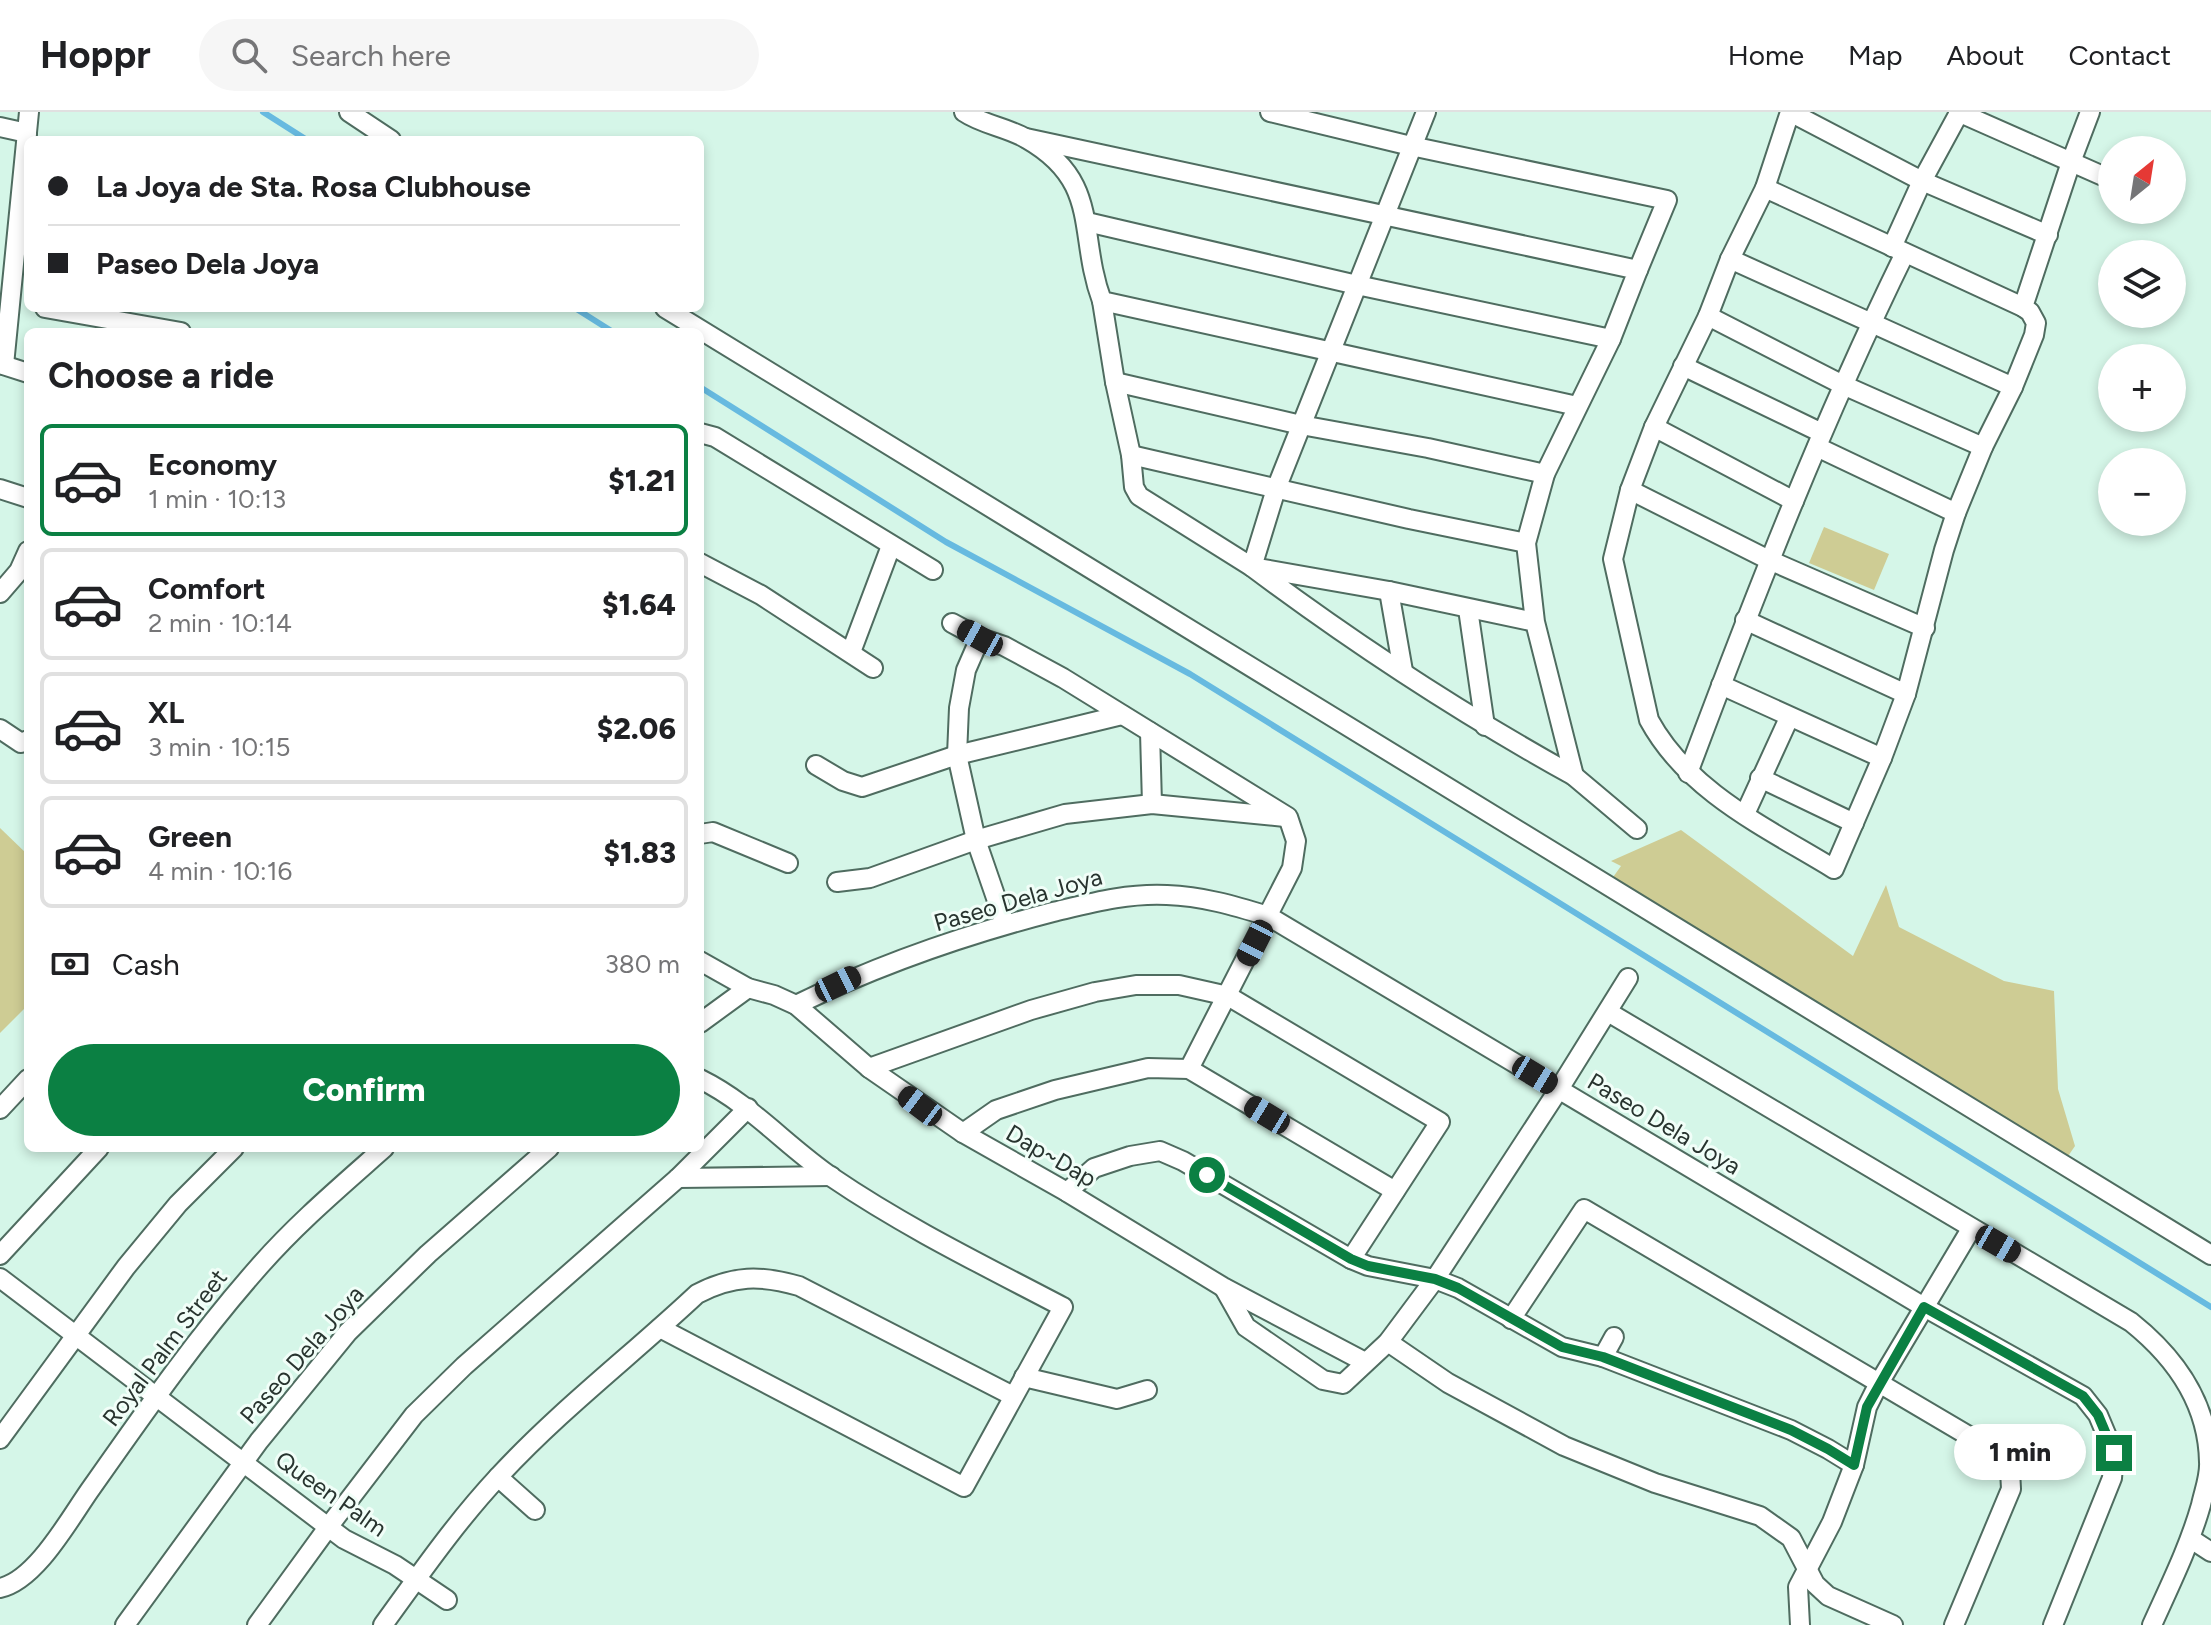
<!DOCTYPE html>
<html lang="en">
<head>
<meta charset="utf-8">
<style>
	body { margin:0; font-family:Figtree,sans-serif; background:#f6f6f6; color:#202124; height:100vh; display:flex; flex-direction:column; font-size:30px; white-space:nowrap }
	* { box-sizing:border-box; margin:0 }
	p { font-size:26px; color:#757577 }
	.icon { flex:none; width:44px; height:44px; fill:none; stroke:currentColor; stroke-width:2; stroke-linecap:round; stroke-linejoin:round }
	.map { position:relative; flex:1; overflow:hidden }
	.drawer { position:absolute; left:24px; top:216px; width:680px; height:824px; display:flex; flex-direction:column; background:#fff; border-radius:12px; box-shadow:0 4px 12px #0003 }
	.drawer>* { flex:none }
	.top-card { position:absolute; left:24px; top:24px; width:680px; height:176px; border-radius:12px; box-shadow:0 4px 12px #0003; display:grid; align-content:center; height:176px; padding:0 24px; background:#fff }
	.needle { width:52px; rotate:30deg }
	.controls { position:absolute; left:2098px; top:24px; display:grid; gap:16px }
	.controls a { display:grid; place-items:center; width:88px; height:88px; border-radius:50%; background:#fff; box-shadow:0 4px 12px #0003; font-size:40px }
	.end { position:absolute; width:36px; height:36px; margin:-18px; border:10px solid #0b8043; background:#fff; box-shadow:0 0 0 4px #fff }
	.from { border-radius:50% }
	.bubble { position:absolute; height:56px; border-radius:28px; background:#fff; box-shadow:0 4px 12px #0003; font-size:26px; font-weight:800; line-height:56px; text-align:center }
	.car { position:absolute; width:24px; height:48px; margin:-24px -12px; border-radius:10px; box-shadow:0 0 6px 2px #0007; background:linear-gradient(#222 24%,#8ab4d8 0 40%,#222 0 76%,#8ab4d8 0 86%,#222 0) }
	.top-card b { display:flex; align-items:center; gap:28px; height:76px; font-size:30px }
	.top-card b+b { border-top:2px solid #e0e0e0 }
	.top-card i { width:20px; height:20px; background:#202124 }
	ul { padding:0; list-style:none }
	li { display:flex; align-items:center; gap:24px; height:112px; margin:0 16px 12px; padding:0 8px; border:4px solid #e0e0e0; border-radius:12px }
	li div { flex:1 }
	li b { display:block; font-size:30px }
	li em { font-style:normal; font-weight:800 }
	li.selected { border-color:#0b8043 }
	li>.icon { width:72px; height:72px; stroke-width:1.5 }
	h2 { padding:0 24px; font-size:36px; line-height:96px }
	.pay { display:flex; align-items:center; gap:20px; height:88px; padding:0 24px; font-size:30px }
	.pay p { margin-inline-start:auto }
	.button { display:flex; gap:16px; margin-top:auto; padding:16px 24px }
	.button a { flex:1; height:92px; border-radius:48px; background:#0b8043; color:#fff; font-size:32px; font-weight:800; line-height:92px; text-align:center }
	header { display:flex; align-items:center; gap:48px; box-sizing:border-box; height:112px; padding:0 40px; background:#fff; border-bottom:2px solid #e0e0e0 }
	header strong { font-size:38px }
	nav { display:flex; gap:44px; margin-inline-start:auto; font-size:28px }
	.search { width:560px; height:72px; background:#f6f6f6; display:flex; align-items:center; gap:20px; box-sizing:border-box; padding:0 28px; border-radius:44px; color:#757577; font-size:30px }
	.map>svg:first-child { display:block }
</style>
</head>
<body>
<header>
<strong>Hoppr</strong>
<div class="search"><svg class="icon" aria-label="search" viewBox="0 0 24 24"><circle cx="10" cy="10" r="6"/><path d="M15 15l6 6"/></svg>Search here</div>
<nav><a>Home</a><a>Map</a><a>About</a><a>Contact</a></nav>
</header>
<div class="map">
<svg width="2211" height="1513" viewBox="0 0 2211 1513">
	<rect width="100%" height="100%" fill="#d5f6e8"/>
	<g fill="#cecc94">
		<path d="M1824 415 1889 442 1874 478 1809 451Z"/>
		<path d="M0 716 28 743V893L0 921Z"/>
		<path d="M1681 718 1853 844 1886 773 1899 815 2004 869 2054 879 2058 977 2075 1034 2064 1050 1601 782 1621 754 1611 749Z"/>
	</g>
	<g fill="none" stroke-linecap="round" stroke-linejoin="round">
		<g stroke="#67bae0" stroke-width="6">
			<path d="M263 0 307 28"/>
			<path d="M575 196 613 220"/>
			<path d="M700 275 946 430 1190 562 2211 1195"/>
		</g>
		<g stroke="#4f6c60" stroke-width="22">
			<g id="street">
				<path d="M349 0 391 28"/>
				<path d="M964 0C983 13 1007 15 1027 27 1102 70 1077 122 1102 189L1577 294"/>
				<path d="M1270 0 1411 34 1667 88 1638 158"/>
				<path d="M1790 0 1765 76 1730 147 1708 204 1654 315 1630 378 1613 447 1649 608C1688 680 1767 716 1834 757L1882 646 1906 582 1944 438 1956 401 1983 335 2013 275 2034 223 2036 211 2030 200 2023 195 2071 50 2090 0"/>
				<path d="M1790 0 1922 69 2048 123"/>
				<path d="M1958 0 2112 68"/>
				<path d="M0 15 27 21"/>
				<path d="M1026 26 1638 158 1611 227 1545 362 1526 431 1535 510 1574 664C1462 602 1355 532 1252 455L1389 479 1535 510"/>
				<path d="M1765 76 2023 195"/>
				<path d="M1087 110 1357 173 1611 227"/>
				<path d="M1892 135 1922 69 1959 1"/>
				<path d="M1730 147 2013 275"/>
				<path d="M1102 189 1115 270 1131 343 1134 375 1139 384 1252 455 1276 377 1426 0"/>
				<path d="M45 196 181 220"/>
				<path d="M665 196 2211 1143"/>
				<path d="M1708 204 1843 273 1983 335"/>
				<path d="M0 252 28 261"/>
				<path d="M4 253 29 0"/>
				<path d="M1683 254 1822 321"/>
				<path d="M1115 270 1301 313 1428 336 1545 362"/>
				<path d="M1654 315 1794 389"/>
				<path d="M700 321 715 325 933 458"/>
				<path d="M1817 335 1956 401"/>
				<path d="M1131 343 1409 407 1526 431"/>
				<path d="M0 377 28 386"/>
				<path d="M1630 378 1769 448 1925 516"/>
				<path d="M700 451 761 483 873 556"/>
				<path d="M1389 479 1403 559"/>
				<path d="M0 481 19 459 28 439"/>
				<path d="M1468 497 1485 614"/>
				<path d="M1745 508 1906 582"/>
				<path d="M952 511 980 526 1004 534 1063 566 1288 705 1296 729 1292 756 1189 957"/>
				<path d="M980 526 966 558 959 596 957 643 976 728 1005 812"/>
				<path d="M851 540 891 434"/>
				<path d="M1721 573 1882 646"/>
				<path d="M0 617 21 631 28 628"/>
				<path d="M1150 620 1152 692"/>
				<path d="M816 653 843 669 862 675 957 643 1122 603"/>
				<path d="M1688 661C1754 485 1822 310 1905 141"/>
				<path d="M1574 664 1637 717"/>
				<path d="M1760 666 1854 711"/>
				<path d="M1745 702 1789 606"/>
				<path d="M700 722 713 720 788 751"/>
				<path d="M837 770 870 766 976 728 1065 702 1152 692 1285 705"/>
				<path d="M700 849 748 876 774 883 796 893 869 956 963 1021 1067 1080 1223 1175 1365 1250"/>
				<path d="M796 893C878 853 964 823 1053 800 1091 791 1127 781 1167 783 1202 784 1235 794 1268 804L1924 1195 2083 1284 2098 1303 2114 1341 2112 1366 2053 1513"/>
				<path d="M1608 900 2131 1210C2176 1246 2208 1291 2209 1350 2210 1364 2204 1379 2201 1393 2189 1435 2170 1473 2152 1513"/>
				<path d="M700 911 748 876"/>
				<path d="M869 956 1031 898 1095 880 1136 873H1179L1228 884 1440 1010 1351 1147"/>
				<path d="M0 997 28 967"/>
				<path d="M963 1021 996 998 1055 978 1148 956 1189 957 1395 1079"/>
				<path d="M678 1066 831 1064"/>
				<path d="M1067 1080 1094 1056 1130 1044 1160 1039 1183 1049 1351 1147 1368 1154 1435 1167 1458 1176 1562 1235 1603 1245 1791 1318 1828 1337 1854 1353"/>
				<path d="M0 1143 99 1036"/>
				<path d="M0 1166 344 1427 395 1453 447 1488"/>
				<path d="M1224 1176 1246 1215 1323 1268 1343 1272 1388 1230 1435 1167 1559 977 1628 866"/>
				<path d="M1511 1207 1584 1097 1996 1340 2010 1358 2011 1377 1954 1513"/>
				<path d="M660 1216 964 1375 1063 1195C985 1154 905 1115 833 1066 786 1034 751 992 700 967"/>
				<path d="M1388 1230 1448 1271 1564 1334 1655 1371 1760 1404 1791 1426 1815 1472 1828 1484 1893 1513"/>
				<path d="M1603 1245 1614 1225"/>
				<path d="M1024 1265 1117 1287 1147 1278"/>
				<path d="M0 1327 126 1155 178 1092 234 1036"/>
				<path d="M498 1365 535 1398"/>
				<path d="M2191 1427 2211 1440"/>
				<path d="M0 1476C37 1468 71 1404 92 1375 144 1301 197 1225 257 1157 295 1113 340 1075 384 1036"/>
				<path d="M125 1513 259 1329 348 1220 428 1142 549 1036"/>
				<path d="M257 1513 329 1414 414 1303 464 1254 678 1066 748 996"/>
				<path d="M383 1513C420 1462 456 1410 499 1364 560 1298 632 1243 697 1182 733 1163 761 1163 799 1174L1013 1284"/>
				<path d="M1800 1513 1798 1475 1832 1410 1854 1353 1867 1295 1879 1271 1971 1117"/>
			</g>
		</g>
		<use href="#street" stroke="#fff" stroke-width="18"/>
	</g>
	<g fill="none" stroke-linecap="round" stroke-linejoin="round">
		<path stroke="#0b8043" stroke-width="10" d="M1207 1063 1351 1147 1368 1154 1435 1167 1458 1176 1562 1235 1603 1245 1791 1318 1828 1337 1854 1353 1867 1295 1924 1195 2083 1284 2098 1303 2114 1341"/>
	</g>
	<g text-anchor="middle" stroke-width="6" stroke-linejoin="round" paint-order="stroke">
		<g font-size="24" fill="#28342f" stroke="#f1fef8">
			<text transform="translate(1018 788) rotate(-16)" y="8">Paseo Dela Joya</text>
			<text transform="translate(1664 1012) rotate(31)" y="8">Paseo Dela Joya</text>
			<text transform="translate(1051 1044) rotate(30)" y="8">Dap~Dap</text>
			<text transform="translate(165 1236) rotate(-53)" y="8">Royal Palm Street</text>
			<text transform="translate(302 1243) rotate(-49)" y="8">Paseo Dela Joya</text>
			<text transform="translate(331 1382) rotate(35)" y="8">Queen Palm</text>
		</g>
	</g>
</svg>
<div class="controls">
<a><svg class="needle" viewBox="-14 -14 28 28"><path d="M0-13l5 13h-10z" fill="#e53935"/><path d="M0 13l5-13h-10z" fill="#757577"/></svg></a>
<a><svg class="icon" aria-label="layers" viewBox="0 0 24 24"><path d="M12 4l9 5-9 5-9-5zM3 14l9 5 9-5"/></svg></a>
<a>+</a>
<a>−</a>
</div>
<i class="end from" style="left:1207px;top:1063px"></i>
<i class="end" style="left:2114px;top:1341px"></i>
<div class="bubble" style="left:1954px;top:1312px;width:132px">1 min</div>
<i class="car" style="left:980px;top:526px;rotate:299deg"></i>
<i class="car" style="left:1255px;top:831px;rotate:207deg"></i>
<i class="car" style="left:838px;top:872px;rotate:64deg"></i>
<i class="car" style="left:1535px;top:963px;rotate:121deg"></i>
<i class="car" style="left:920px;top:994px;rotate:307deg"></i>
<i class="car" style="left:1267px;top:1003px;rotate:301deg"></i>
<i class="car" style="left:1998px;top:1132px;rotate:120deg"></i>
<div class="top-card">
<b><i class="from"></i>La Joya de Sta. Rosa Clubhouse</b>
<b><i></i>Paseo Dela Joya</b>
</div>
<section class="drawer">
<h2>Choose a ride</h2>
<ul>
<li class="selected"><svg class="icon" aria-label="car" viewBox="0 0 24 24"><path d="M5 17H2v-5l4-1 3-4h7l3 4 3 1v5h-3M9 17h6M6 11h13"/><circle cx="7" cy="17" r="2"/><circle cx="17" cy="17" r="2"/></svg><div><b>Economy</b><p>1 min · 10:13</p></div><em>$1.21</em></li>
<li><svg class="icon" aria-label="car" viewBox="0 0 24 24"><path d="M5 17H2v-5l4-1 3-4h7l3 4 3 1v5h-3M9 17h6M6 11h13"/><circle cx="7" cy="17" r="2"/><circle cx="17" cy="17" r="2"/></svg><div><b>Comfort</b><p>2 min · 10:14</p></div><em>$1.64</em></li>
<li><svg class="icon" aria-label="car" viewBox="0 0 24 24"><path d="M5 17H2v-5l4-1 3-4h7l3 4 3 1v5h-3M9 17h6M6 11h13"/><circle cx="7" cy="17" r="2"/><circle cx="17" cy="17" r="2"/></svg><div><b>XL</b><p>3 min · 10:15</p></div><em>$2.06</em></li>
<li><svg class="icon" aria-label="car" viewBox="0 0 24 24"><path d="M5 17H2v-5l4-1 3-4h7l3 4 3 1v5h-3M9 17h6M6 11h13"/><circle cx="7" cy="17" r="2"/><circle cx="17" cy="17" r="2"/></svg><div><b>Green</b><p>4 min · 10:16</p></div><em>$1.83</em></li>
</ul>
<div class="pay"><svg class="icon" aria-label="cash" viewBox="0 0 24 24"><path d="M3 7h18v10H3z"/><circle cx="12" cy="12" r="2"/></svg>Cash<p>380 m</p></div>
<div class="button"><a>Confirm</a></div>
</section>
</div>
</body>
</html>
